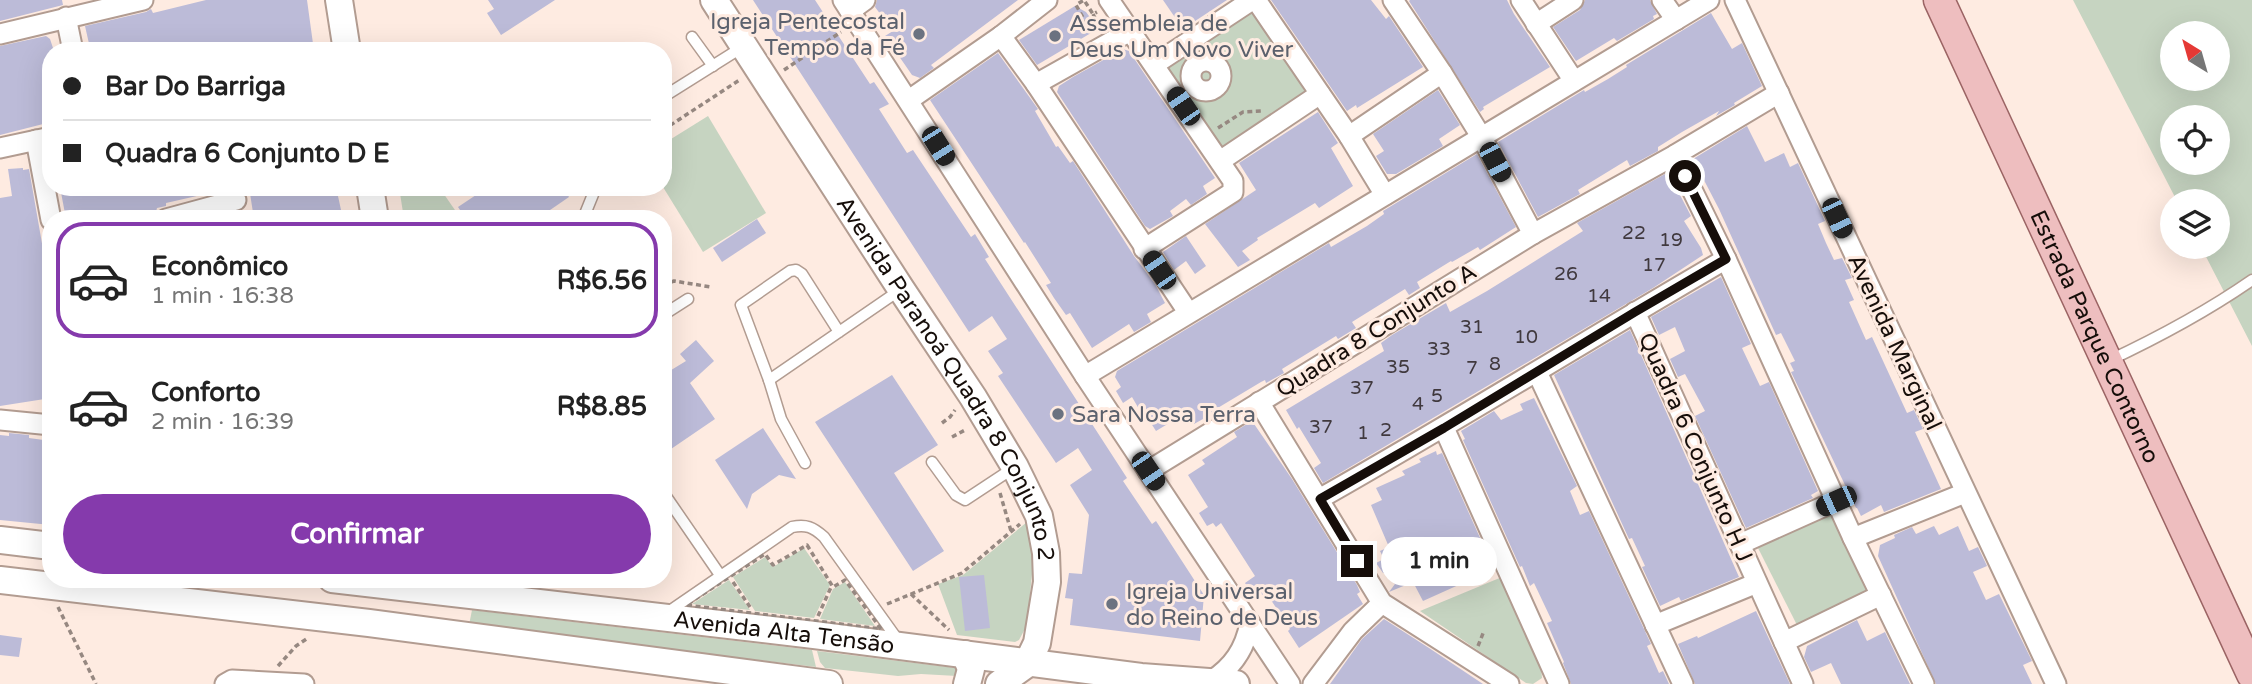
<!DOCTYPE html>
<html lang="pt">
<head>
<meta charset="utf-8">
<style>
	body { margin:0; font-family:"Varela Round",sans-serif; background:#f2f2f2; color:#222; height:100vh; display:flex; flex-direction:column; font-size:26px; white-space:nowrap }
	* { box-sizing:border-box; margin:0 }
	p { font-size:23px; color:#767676 }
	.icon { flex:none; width:38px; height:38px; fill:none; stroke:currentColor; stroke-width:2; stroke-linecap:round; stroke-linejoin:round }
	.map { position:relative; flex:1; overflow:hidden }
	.sheet { position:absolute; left:42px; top:210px; width:630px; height:378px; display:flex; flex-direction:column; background:#fff; border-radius:28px; box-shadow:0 7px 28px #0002 }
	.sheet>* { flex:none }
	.top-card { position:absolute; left:42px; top:42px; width:630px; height:154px; border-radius:28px; box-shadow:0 7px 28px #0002; display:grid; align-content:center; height:154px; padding:0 21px; background:#fff }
	.needle { width:46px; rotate:323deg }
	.buttons { position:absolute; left:2160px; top:21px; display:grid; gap:14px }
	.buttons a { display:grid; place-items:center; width:70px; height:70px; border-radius:50%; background:#fff; box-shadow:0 7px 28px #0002; font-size:35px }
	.end { position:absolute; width:32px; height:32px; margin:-16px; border:9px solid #160e0a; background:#fff; box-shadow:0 0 0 4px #fff }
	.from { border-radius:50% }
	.bubble { position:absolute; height:49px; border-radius:24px; background:#fff; box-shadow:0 7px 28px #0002; font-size:23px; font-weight:800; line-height:49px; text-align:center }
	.car { position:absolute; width:21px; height:42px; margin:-21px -10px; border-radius:9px; box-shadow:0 0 5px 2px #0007; background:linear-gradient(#222 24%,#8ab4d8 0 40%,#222 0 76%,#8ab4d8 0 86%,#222 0) }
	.top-card b { display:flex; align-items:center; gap:24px; height:66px; font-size:26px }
	.top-card b+b { border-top:2px solid #e0e0e0 }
	.top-card i { width:18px; height:18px; background:#222 }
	ul { padding:12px 0 0; list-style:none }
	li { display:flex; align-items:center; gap:21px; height:116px; margin:0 14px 10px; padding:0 7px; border:4px solid transparent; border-radius:28px }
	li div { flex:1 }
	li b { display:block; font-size:26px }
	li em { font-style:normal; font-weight:800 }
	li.current { border-color:#853aac }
	li>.icon { width:63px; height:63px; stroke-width:1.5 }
	.primary-button { display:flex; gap:14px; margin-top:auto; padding:14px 21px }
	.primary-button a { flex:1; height:80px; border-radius:42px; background:#853aac; color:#fff; font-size:28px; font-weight:800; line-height:80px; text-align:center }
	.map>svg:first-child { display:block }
</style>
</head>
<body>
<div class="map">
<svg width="2252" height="684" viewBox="0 0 2252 684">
	<rect width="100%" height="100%" fill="#feebe1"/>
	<g fill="#c6d4c1" fill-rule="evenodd">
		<path d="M2073 0H2252V346L2201 247H2217V201H2177ZM2172 33H2217V79H2172ZM2172 117H2217V163H2172Z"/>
		<path d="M1252 5 1307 95 1224 152 1163 62Z"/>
		<path d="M708 116 766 213 703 252 663 187V144Z"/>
		<path d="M399 187H439L457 213V218L404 219Z"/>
		<path d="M1834 508 1876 593 1800 631 1757 546Z"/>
		<path d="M1027 522 1033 564 1027 625 1019 640 1015 642 957 635 938 584 963 575Z"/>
		<path d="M804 548 830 585 814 618 755 611 733 577 765 557 773 567Z"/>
		<path d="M1502 577 1541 666 1542 678 1533 684 1526 683 1420 611Z"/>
		<path d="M729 580 750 610 692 604Z"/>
		<path d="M845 582 875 626 820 619 833 589Z"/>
		<path d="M472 610 812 650 816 667 469 625Z"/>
		<path d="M817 651 964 669 957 676 921 674 898 676 825 668 820 662Z"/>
	</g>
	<g fill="#bcbbd8">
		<path d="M0 0H62L63 5 0 21Z"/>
		<path d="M206 0H307L314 51H112L111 42 90 48 85 26 146 12 151 9 153 13Z"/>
		<path d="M488 0H555L501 35 487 13 494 9Z"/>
		<path d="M753 0H815L870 84 874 82 889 104 879 109 907 153 913 150 971 237 975 234 989 257 985 259 1127 478 1123 481 1152 524 1156 521 1204 595 1200 641 1070 625 1073 599 1065 598 1069 573 1082 574 1089 515 1070 485 1092 470 1078 448 1056 463 998 376 1003 373 988 351 1007 339 992 316 969 332Z"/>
		<path d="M877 0H1018L931 65 934 68 920 78 912 75 885 36 893 31 875 7Z"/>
		<path d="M1163 0H1227L1183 29Z"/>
		<path d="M1271 0H1371L1386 19 1389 16 1423 67 1357 108 1356 105 1347 111Z"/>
		<path d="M1410 0H1507L1514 14 1550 67 1483 107 1484 109 1480 112 1409 1Z"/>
		<path d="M1585 0H1650L1657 14 1653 16 1654 19 1617 41 1614 38 1576 61 1553 27 1580 10Z"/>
		<path d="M1075 6 1086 12 1092 20 1091 33 1037 65 1019 40Z"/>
		<path d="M1711 13 1732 49 1742 43 1762 86 1734 103 1735 105 1716 116 1719 111 1682 132 1658 147V151L1630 166 1627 160 1578 190 1580 194 1538 217 1498 142 1584 90 1585 92 1608 79 1627 67 1626 65Z"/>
		<path d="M46 36 50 39 54 51H51V122L0 135V46Z"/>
		<path d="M1123 49 1129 51 1215 178 1203 186 1207 194 1191 205 1186 199 1170 211 1173 216 1150 229 1145 226 1057 92 1059 86 1073 77Z"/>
		<path d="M998 53 1038 109 1035 111 1056 147 1058 146 1070 163 1073 161 1134 256 1155 284 1165 303 1147 314 1151 322 1134 332 1129 324 1092 348 1070 313 1066 315 1054 298 1046 285 1051 283 1025 242 1024 243 930 100Z"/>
		<path d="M1438 90 1460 125 1439 139 1443 146 1396 174H1387L1376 156 1384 151 1373 134Z"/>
		<path d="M1318 112 1338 143 1331 148 1353 186 1319 208 1315 203 1257 238 1258 240 1242 251 1250 260 1238 267 1205 224 1256 190 1239 163Z"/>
		<path d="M1747 126 1765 162 1784 153 1790 167 1798 163 1825 221 1818 224 1826 243 1834 260 1842 258 1852 278 1845 280 1854 300 1849 302 1866 340 1872 337 1907 413 1914 410 1923 429 1915 432 1941 489 1884 512 1881 505 1861 516 1857 508H1856L1791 372 1794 371 1790 363 1795 361 1781 333 1776 335 1719 209 1693 159Z"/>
		<path d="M1477 154 1516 227 1480 250 1478 247 1452 262 1451 261 1417 282 1420 288 1409 295 1405 289 1352 322 1356 328 1338 339 1336 336 1282 369 1284 373 1266 383 1265 380 1261 382 1211 412 1212 414 1194 424 1186 413 1156 431 1145 414 1143 416 1132 397 1123 403 1116 391 1121 387 1115 377 1117 371 1329 243 1331 247 1367 226 1384 214 1383 211Z"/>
		<path d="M23 168V170L29 169 51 295V398L0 406V198L12 196 8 169Z"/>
		<path d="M1665 174H1669L1691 216 1684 221 1701 248 1703 255 1653 288 1323 483 1314 468 1321 463 1299 427 1297 429 1286 410 1384 351 1381 343 1392 335 1446 303 1450 312 1487 291 1583 231 1577 223Z"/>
		<path d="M60 187H210V193L166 203V206L157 208 156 212 139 216 138 213 115 219H66Z"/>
		<path d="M249 187H293V190L336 187 343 219H254Z"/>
		<path d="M488 187H563L569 197 537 219H466L458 207Z"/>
		<path d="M757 219 766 233 722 262 713 248Z"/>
		<path d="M1186 236 1206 266 1195 274 1186 261 1174 270 1163 252Z"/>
		<path d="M1721 277 1751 344 1742 348 1760 386 1769 382 1818 491 1811 495 1813 498 1746 528 1695 416 1705 411 1685 374 1678 377 1670 359 1685 351 1675 327 1659 335 1651 317Z"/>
		<path d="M1630 330 1739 577 1681 601 1679 597 1660 606 1642 567 1645 566 1632 538 1629 539 1554 375Z"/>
		<path d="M696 340 714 361 690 383 715 419 671 449 663 437V375L686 361 680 354Z"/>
		<path d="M892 375 938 445 894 473 944 551 913 571 815 422Z"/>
		<path d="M1534 398 1577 486 1570 491 1580 515 1589 511 1651 644 1647 646 1659 673 1663 671 1669 684H1571L1563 663 1564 662 1547 623 1552 621 1534 583 1530 586 1522 566 1520 567 1463 440 1465 439 1461 431 1494 411 1501 420 1523 410 1520 404Z"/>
		<path d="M1252 421 1292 479 1357 585 1360 592 1357 594 1363 604 1299 648 1288 631 1290 629 1267 594 1263 596 1259 591 1253 595 1245 583 1255 576 1221 523 1216 527 1213 523 1207 526 1199 513 1208 507 1188 475 1205 464 1202 460 1237 437 1234 432Z"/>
		<path d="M763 428 796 479 779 475 752 494 747 509 715 460Z"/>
		<path d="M9 433 29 435V438L51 441V525L0 520V435L9 436Z"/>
		<path d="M1436 451 1437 455 1442 453 1494 569 1423 601 1413 582 1389 592 1395 584 1389 571 1383 573 1376 563 1384 559 1380 551 1389 547 1371 505 1382 500 1376 488 1405 475 1402 471 1421 462 1419 459Z"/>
		<path d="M1934 526 1939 535 1958 526 1969 551 1978 547 1987 566 1973 572 1986 600 1999 594 2032 661 2023 665 2032 684H1936L1878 556 1880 545 1895 538 1894 535 1912 527 1916 534Z"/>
		<path d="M984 575 990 628 965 631 959 577Z"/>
		<path d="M1756 611 1790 684H1695L1678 644 1697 636 1698 638Z"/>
		<path d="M1384 619 1429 648 1483 684H1330L1362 639Z"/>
		<path d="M1857 620 1867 641 1885 632 1910 684H1841L1831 663 1811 672 1804 657 1807 646Z"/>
		<path d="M0 635 22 638 19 657 0 655Z"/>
	</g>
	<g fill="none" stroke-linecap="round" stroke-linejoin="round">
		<g stroke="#b29c91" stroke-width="13">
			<g id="lane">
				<path d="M692 37 713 66"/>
				<path d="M663 97 741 48"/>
				<path d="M583 219 596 187"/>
				<path d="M663 315 688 299"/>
				<path d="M839 332 802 274 796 270 790 271 741 305 769 380 900 290"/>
				<path d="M2108 361C2159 337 2206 312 2252 280"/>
				<path d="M769 380 781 419 805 463"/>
				<path d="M932 462 956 495 965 500 1012 469"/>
				<path d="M663 492 720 575"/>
				<path d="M668 612 792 527C806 524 813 527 824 537L900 643"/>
			</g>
		</g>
		<g stroke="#b29c91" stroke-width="23">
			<g id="street">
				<path d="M843 0 1085 376 1290 684"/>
				<path d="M1109 0 1233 181V192L1144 249"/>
				<path d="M1256 0 1349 136 1385 195"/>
				<path d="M1393 0 1442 73 1482 138 1533 234"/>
				<path d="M1521 0 1574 81"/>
				<path d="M1662 0 1676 20"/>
				<path d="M1735 0 2056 684"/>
				<path d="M850 11 865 0"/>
				<path d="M66 17 73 51"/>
				<path d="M1536 24 1573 0"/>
				<path d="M0 34 143 0"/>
				<path d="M1001 36 1036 84 1188 312"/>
				<circle cx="1206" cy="76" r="15"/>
				<path d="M1155 64 1252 0"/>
				<path d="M1036 84 1132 30"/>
				<path d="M909 100 1001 36 1047 0"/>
				<path d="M1349 136 1442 73"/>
				<path d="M36 140 51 220"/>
				<path d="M0 148 51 137"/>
				<path d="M1675 155 1726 259 1853 538 1924 684"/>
				<path d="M1220 161 1320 94"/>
				<path d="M166 219 236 200"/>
				<path d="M1635 312 1803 684"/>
				<path d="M1537 372 1683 684"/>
				<path d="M1085 376 1709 0"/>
				<path d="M1259 402 1382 603 1509 684"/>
				<path d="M0 420 51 425"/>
				<path d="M1444 428 1559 684"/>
				<path d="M1148 471 1533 234 1675 155 1779 93"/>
				<path d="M1319 499C1457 421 1590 338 1726 259"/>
				<path d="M1853 538 1965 493"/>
				<path d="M1740 544 1836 501"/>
				<path d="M1655 625 1757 583"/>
				<path d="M1784 642 1881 595"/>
				<path d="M1211 681C1233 667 1245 649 1250 623"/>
				<path d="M225 684 232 680 304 684"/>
				<path d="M1313 684 1353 631 1382 603"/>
			</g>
		</g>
		<g stroke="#b29c91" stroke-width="30">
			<g id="secondary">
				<path d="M339 0 347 51"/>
				<path id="s1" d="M714 0 901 289 973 397 1015 467 1039 516 1046 553 1047 582 1037 643 1027 664 999 684"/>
				<path d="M370 187 375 219"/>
				<path d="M0 540 51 546"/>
				<path id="s2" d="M332 579 814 635 1141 677 1236 684"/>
				<path d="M0 580 369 623 829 684"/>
				<path d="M965 654 971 669 967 684"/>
			</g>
		</g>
		<g stroke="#9b6464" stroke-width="33">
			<g id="primary">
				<path id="s3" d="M1939 0 2252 674"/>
			</g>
		</g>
		<g stroke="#968881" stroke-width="3.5" stroke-dasharray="5 3.5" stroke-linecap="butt">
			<path d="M1093 14 1100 28"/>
			<path d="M1091 32 1076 5 1084 0 1093 14 1097 12"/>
			<path d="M1184 65 1193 69 1192 61"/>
			<path d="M784 70 841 32"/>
			<path d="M663 122 670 126"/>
			<path d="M1218 128 1243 112 1262 111"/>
			<path d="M663 130 741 79"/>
			<path d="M663 285 674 281 711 287"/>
			<path d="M942 423 950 417 955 410"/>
			<path d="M952 437 967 429"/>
			<path d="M1000 493 1011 531"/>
			<path d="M807 545 833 587 845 580 881 629 686 605 765 554 773 565Z"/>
			<path d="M733 582 750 607"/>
			<path d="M911 594 949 630"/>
			<path d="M887 604 962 573 1020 524"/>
			<path d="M58 607 96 684"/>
			<path d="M818 616 832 585"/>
			<path d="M1478 646 1484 631"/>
			<path d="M278 666 296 646 308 638"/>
		</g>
		<use href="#lane" stroke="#fff" stroke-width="10"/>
		<use href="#street" stroke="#fff" stroke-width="19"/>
		<use href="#secondary" stroke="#fff" stroke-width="26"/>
		<use href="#primary" stroke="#eebebf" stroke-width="30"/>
	</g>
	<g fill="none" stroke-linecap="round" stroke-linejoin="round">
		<path stroke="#160e0a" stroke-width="9" d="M1357 561 1320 499 1444 428 1635 312 1726 259 1685 176"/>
	</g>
	<g fill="#6b7280" stroke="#feebe1" stroke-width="2.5">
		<circle cx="919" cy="34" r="7"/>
		<circle cx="1055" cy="36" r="7"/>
		<circle cx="1058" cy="414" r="7"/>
		<circle cx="1112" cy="604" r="7"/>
	</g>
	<g text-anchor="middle" stroke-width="6" stroke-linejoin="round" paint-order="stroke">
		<g font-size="19" fill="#40393e">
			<text x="1634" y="239">22</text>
			<text x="1671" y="246">19</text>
			<text x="1654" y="271">17</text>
			<text x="1566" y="280">26</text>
			<text x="1599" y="302">14</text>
			<text x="1472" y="333">31</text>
			<text x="1526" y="343">10</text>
			<text x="1439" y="355">33</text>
			<text x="1495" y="370">8</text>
			<text x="1398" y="373">35</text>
			<text x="1472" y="374">7</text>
			<text x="1362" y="394">37</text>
			<text x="1437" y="402">5</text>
			<text x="1418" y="410">4</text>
			<text x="1321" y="433">37</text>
			<text x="1386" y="436">2</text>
			<text x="1363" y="439">1</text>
		</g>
		<g font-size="23" fill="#5b616d" stroke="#feebe1" text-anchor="start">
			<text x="905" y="29" text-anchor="end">Igreja Pentecostal<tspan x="905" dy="26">Tempo da Fé</tspan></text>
			<text x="1069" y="31">Assembleia de<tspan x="1069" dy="26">Deus Um Novo Viver</tspan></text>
			<text x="1072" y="422">Sara Nossa Terra</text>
			<text x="1126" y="599">Igreja Universal<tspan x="1126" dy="26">do Reino de Deus</tspan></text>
		</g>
		<g font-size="23" fill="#160e0a" stroke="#feebe1">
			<text transform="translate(1376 330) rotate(-32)" y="8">Quadra 8 Conjunto A</text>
			<text dy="8" stroke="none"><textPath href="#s3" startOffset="371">Estrada Parque Contorno</textPath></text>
			<text transform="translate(1895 342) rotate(65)" y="8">Avenida Marginal</text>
			<text dy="8" stroke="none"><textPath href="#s1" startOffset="446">Avenida Paranoá Quadra 8 Conjunto 2</textPath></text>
			<text transform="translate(1696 447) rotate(66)" y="8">Quadra 6 Conjunto H J</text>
			<text dy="8" stroke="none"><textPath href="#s2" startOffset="455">Avenida Alta Tensão</textPath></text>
		</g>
	</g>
</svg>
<div class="buttons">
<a><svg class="needle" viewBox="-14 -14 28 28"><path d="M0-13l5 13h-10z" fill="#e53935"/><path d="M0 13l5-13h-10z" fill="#767676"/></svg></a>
<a><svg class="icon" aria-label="locate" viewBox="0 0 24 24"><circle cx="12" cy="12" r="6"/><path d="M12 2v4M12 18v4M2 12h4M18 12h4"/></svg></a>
<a><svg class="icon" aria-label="layers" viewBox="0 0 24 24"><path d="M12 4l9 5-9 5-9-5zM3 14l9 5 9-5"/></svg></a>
</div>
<i class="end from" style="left:1685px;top:176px"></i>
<i class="end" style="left:1357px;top:561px"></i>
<div class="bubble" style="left:1381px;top:537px;width:116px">1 min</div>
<i class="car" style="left:1183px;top:106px;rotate:326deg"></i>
<i class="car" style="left:938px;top:146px;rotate:148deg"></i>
<i class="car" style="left:1495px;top:162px;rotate:152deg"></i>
<i class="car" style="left:1837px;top:218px;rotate:155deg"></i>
<i class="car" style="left:1159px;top:270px;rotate:326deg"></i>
<i class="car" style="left:1148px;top:471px;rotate:146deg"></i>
<i class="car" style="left:1836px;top:501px;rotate:246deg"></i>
<div class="top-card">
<b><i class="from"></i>Bar Do Barriga</b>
<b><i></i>Quadra 6 Conjunto D E</b>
</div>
<section class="sheet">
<ul>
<li class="current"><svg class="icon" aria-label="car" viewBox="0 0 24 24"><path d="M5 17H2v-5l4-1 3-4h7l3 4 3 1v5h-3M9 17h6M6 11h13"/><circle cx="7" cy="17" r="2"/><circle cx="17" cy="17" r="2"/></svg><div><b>Econômico</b><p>1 min · 16:38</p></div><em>R$6.56</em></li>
<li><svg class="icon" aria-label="car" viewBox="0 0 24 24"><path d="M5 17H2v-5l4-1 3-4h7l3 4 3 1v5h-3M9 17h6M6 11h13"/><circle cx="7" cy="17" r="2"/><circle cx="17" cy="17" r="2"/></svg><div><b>Conforto</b><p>2 min · 16:39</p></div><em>R$8.85</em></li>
</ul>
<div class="primary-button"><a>Confirmar</a></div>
</section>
</div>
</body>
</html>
